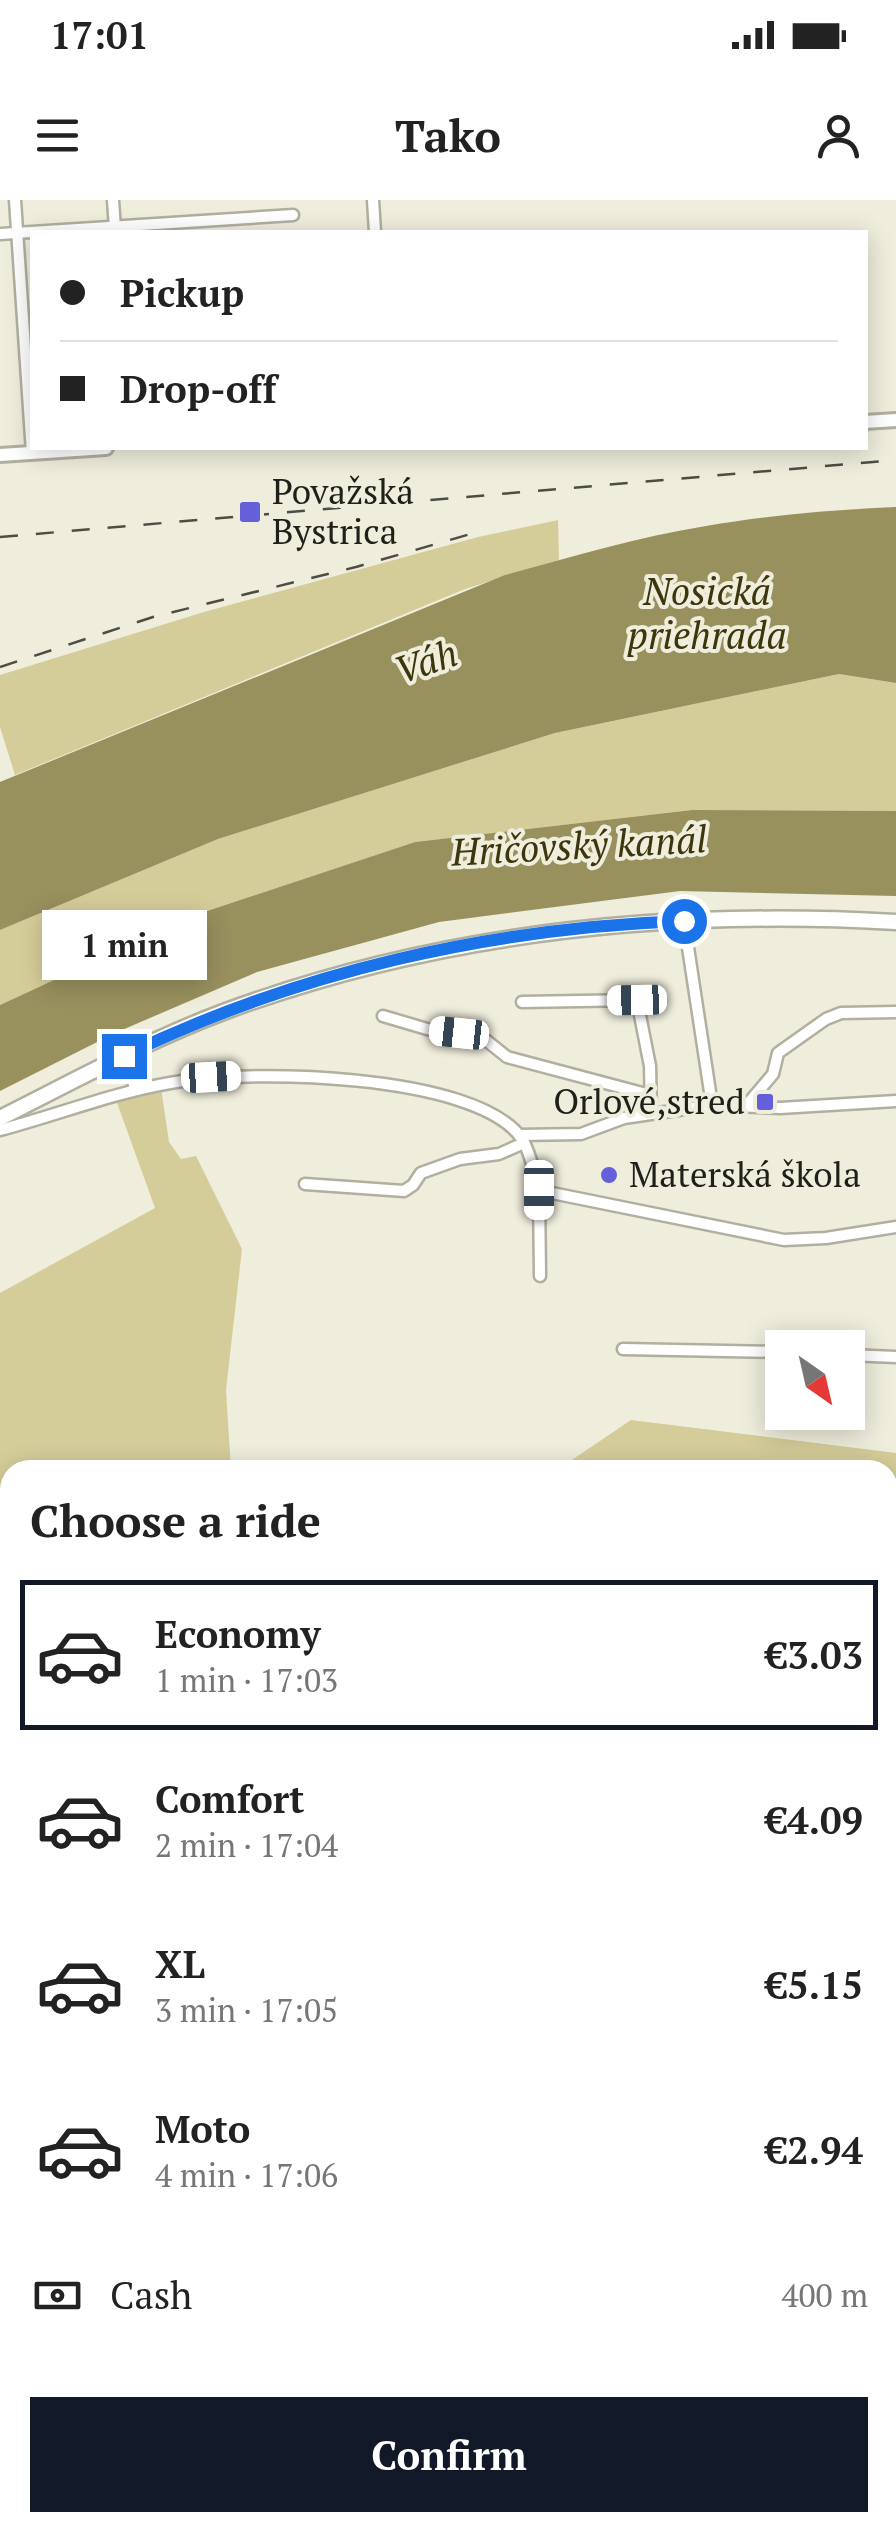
<!DOCTYPE html>
<html lang="en">
<head>
<meta charset="utf-8">
<style>
	body { margin:0; font-family:"PT Serif",serif; background:#f6f6f6; color:#222; height:100vh; display:flex; flex-direction:column; font-size:38px; white-space:nowrap }
	* { box-sizing:border-box; margin:0 }
	p { font-size:32px; color:#767676 }
	.icon { flex:none; width:55px; height:55px; fill:none; stroke:currentColor; stroke-width:2; stroke-linecap:round; stroke-linejoin:round }
	.map { position:relative; flex:1; overflow:hidden }
	.panel { position:absolute; left:0px; top:1260px; width:898px; height:1072px; display:flex; flex-direction:column; background:#fff; border-radius:30px 30px 0 0; box-shadow:0 5px 25px #0003 }
	.panel>* { flex:none }
	.top-card { position:absolute; left:30px; top:30px; width:838px; height:220px; border-radius:0px; box-shadow:0 5px 25px #0003; display:grid; align-content:center; height:220px; padding:0 30px; background:#fff }
	.needle { width:65px; rotate:146deg }
	.controls { position:absolute; left:765px; top:1130px; display:grid; gap:20px }
	.controls a { display:grid; place-items:center; width:100px; height:100px; border-radius:0px; background:#fff; box-shadow:0 5px 25px #0003; font-size:50px }
	.end { position:absolute; width:45px; height:45px; margin:-22px; border:12px solid #1a73e8; background:#fff; box-shadow:0 0 0 5px #fff }
	.from { border-radius:50% }
	.bubble { position:absolute; height:70px; border-radius:0px; background:#fff; box-shadow:0 5px 25px #0003; font-size:32px; font-weight:800; line-height:70px; text-align:center }
	.car { position:absolute; width:30px; height:60px; margin:-30px -15px; border-radius:12px; box-shadow:0 0 8px 2px #0007; background:linear-gradient(#fff 24%,#345 0 40%,#fff 0 76%,#345 0 86%,#fff 0) }
	.top-card b { display:flex; align-items:center; gap:35px; height:95px; font-size:38px }
	.top-card b+b { border-top:2px solid #e0e0e0 }
	.top-card i { width:25px; height:25px; background:#222 }
	ul { padding:0; list-style:none }
	li { display:flex; align-items:center; gap:30px; height:150px; margin:0 20px 15px; padding:0 10px; border:5px solid transparent; border-radius:0px }
	li div { flex:1 }
	li b { display:block; font-size:38px }
	li em { font-style:normal; font-weight:800 }
	li.on { border-color:#111827 }
	li>.icon { width:90px; height:90px; stroke-width:1.5 }
	h2 { padding:0 30px; font-size:45px; line-height:120px }
	.pay { display:flex; align-items:center; gap:25px; height:110px; padding:0 30px; font-size:38px }
	.pay p { margin-inline-start:auto }
	.cta { display:flex; gap:20px; margin-top:auto; padding:20px 30px }
	.cta a { flex:1; height:115px; border-radius:0px; background:#111827; color:#fff; font-size:40px; font-weight:800; line-height:115px; text-align:center }
	.status { display:flex; justify-content:space-between; align-items:center; height:70px; padding:0 50px; background:#fff; direction:ltr }
	.status svg { height:28px; fill:currentColor }
	header { display:flex; justify-content:space-between; align-items:center; height:130px; padding:0 30px; background:#fff; font-size:45px; font-weight:800 }
	.map>svg:first-child { display:block }
</style>
</head>
<body>
<div class="status"><b>17:01</b><svg viewBox="0 0 49 12"><path d="M0 12V9h3v3zM5 12V6h3v6zM10 12V3h3v9zM15 12V0h3v12zM26 1h20v11H26zM47 4h2v5h-2z"/></svg></div>
<header><svg class="icon" aria-label="menu" viewBox="0 0 24 24"><path d="M4 6h16M4 12h16M4 18h16"/></svg>Tako<svg class="icon" aria-label="person" viewBox="0 0 24 24"><circle cx="12" cy="8" r="4"/><path d="M4 21q1-7 8-7t8 7"/></svg></header>
<div class="map">
<svg width="896" height="2332" viewBox="0 0 896 2332">
	<rect width="100%" height="100%" fill="#efeddc"/>
	<g fill="#d5cd99">
		<path d="M558 320 559 360 465 389 15 575 0 527V475L204 412 478 337Z"/>
		<path d="M839 474 896 483V611L692 610 415 642 192 716 0 805V730L218 639 555 533Z"/>
		<path d="M161 888 169 942 181 959 196 956 242 1049 226 1190 231 1270H10V2322H888V1821H896V2332H0V1093L155 1008 116 900Z"/>
		<path d="M631 1220 896 1253V1421L888 1417V1270H557Z"/>
	</g>
	<g fill="#98905d">
		<path d="M896 307V483L839 474 555 533 218 639 0 730V582L505 375C571 357 638 337 706 326 769 315 832 310 896 307Z"/>
		<path d="M692 610 896 611V696L680 691 439 722 257 772 115 833 0 891V805L192 716 415 642Z"/>
	</g>
	<g fill="none" stroke-linecap="round" stroke-linejoin="round">
		<g stroke="#b1af9f" stroke-width="15">
			<g id="minor">
				<path d="M15 0 32 253"/>
				<path d="M113 0 115 29"/>
				<path d="M373 0 375 32"/>
				<path d="M0 34 293 15"/>
				<path d="M684 721 712 905"/>
				<path d="M522 802 637 800 650 866 651 913"/>
				<path d="M383 816 427 829 459 833 487 841 507 857 650 895"/>
				<path d="M124 856 136 890"/>
				<path d="M745 907 773 874 778 853 826 819 841 813 896 812"/>
				<path d="M0 930C57 915 112 893 170 883 243 869 477 872 522 939 531 953 534 974 539 990L552 993 784 1040 826 1038 896 1027"/>
				<path d="M519 935 581 934 624 918 712 905 780 908 896 901"/>
				<path d="M305 984 404 991 413 985 421 973 460 959 499 954 524 943"/>
				<path d="M539 990 540 1076"/>
				<path d="M623 1149 782 1152"/>
				<path d="M848 1155 896 1157"/>
			</g>
		</g>
		<g stroke="#b1af9f" stroke-width="18">
			<g id="tertiary">
				<path d="M865 222 896 220"/>
				<path d="M0 255 106 248"/>
			</g>
		</g>
		<g stroke="#b1af9f" stroke-width="19">
			<path id="secondary" d="M0 918C74 881 148 840 226 811 440 732 669 709 896 722"/>
		</g>
		<use href="#minor" stroke="#fff" stroke-width="10"/>
		<use href="#tertiary" stroke="#fff" stroke-width="12"/>
		<use href="#secondary" stroke="#fff" stroke-width="14"/>
		<g stroke="#4e4d44" stroke-width="2.5" stroke-dasharray="18 18" stroke-linecap="butt">
			<path d="M0 337 896 260"/>
			<path d="M0 467 153 417 356 367 481 331"/>
		</g>
	</g>
	<g fill="none" stroke-linecap="round" stroke-linejoin="round">
		<path stroke="#1a73e8" stroke-width="12" d="M124 856C299 771 491 728 684 721"/>
	</g>
	<g fill="#6460d9" stroke="#efeddc" stroke-width="4">
		<rect x="238" y="300" width="24" height="24" rx="5"/>
		<rect x="755" y="892" width="20" height="20" rx="5"/>
		<circle cx="609" cy="975" r="10"/>
	</g>
	<g text-anchor="middle" stroke-width="8" stroke-linejoin="round" paint-order="stroke">
		<g font-size="35" fill="#201f19" stroke="#efeddc" text-anchor="start">
			<text x="272" y="304">Považská<tspan x="272" dy="40">Bystrica</tspan></text>
			<text x="745" y="914" text-anchor="end">Orlové,stred</text>
			<text x="629" y="987">Materská škola</text>
		</g>
		<g font-size="38" font-style="italic" fill="#3d360c" stroke="#efeddc">
			<text x="707" y="405">Nosická<tspan x="707" dy="44">priehrada</tspan></text>
			<text transform="translate(426 462) rotate(-19)" y="13">Váh</text>
			<text transform="translate(579 646) rotate(-3)" y="13">Hričovský kanál</text>
		</g>
	</g>
</svg>
<div class="controls">
<a><svg class="needle" viewBox="-14 -14 28 28"><path d="M0-13l5 13h-10z" fill="#e53935"/><path d="M0 13l5-13h-10z" fill="#767676"/></svg></a>
</div>
<i class="end from" style="left:684px;top:721px"></i>
<i class="end" style="left:124px;top:856px"></i>
<div class="bubble" style="left:42px;top:710px;width:165px">1 min</div>
<i class="car" style="left:637px;top:800px;rotate:269deg"></i>
<i class="car" style="left:459px;top:833px;rotate:276deg"></i>
<i class="car" style="left:211px;top:877px;rotate:87deg"></i>
<i class="car" style="left:539px;top:990px;rotate:180deg"></i>
<div class="top-card">
<b><i class="from"></i>Pickup</b>
<b><i></i>Drop-off</b>
</div>
<section class="panel">
<h2>Choose a ride</h2>
<ul>
<li class="on"><svg class="icon" aria-label="car" viewBox="0 0 24 24"><path d="M5 17H2v-5l4-1 3-4h7l3 4 3 1v5h-3M9 17h6M6 11h13"/><circle cx="7" cy="17" r="2"/><circle cx="17" cy="17" r="2"/></svg><div><b>Economy</b><p>1 min · 17:03</p></div><em>€3.03</em></li>
<li><svg class="icon" aria-label="car" viewBox="0 0 24 24"><path d="M5 17H2v-5l4-1 3-4h7l3 4 3 1v5h-3M9 17h6M6 11h13"/><circle cx="7" cy="17" r="2"/><circle cx="17" cy="17" r="2"/></svg><div><b>Comfort</b><p>2 min · 17:04</p></div><em>€4.09</em></li>
<li><svg class="icon" aria-label="car" viewBox="0 0 24 24"><path d="M5 17H2v-5l4-1 3-4h7l3 4 3 1v5h-3M9 17h6M6 11h13"/><circle cx="7" cy="17" r="2"/><circle cx="17" cy="17" r="2"/></svg><div><b>XL</b><p>3 min · 17:05</p></div><em>€5.15</em></li>
<li><svg class="icon" aria-label="car" viewBox="0 0 24 24"><path d="M5 17H2v-5l4-1 3-4h7l3 4 3 1v5h-3M9 17h6M6 11h13"/><circle cx="7" cy="17" r="2"/><circle cx="17" cy="17" r="2"/></svg><div><b>Moto</b><p>4 min · 17:06</p></div><em>€2.94</em></li>
</ul>
<div class="pay"><svg class="icon" aria-label="cash" viewBox="0 0 24 24"><path d="M3 7h18v10H3z"/><circle cx="12" cy="12" r="2"/></svg>Cash<p>400 m</p></div>
<div class="cta"><a>Confirm</a></div>
</section>
</div>
</body>
</html>
